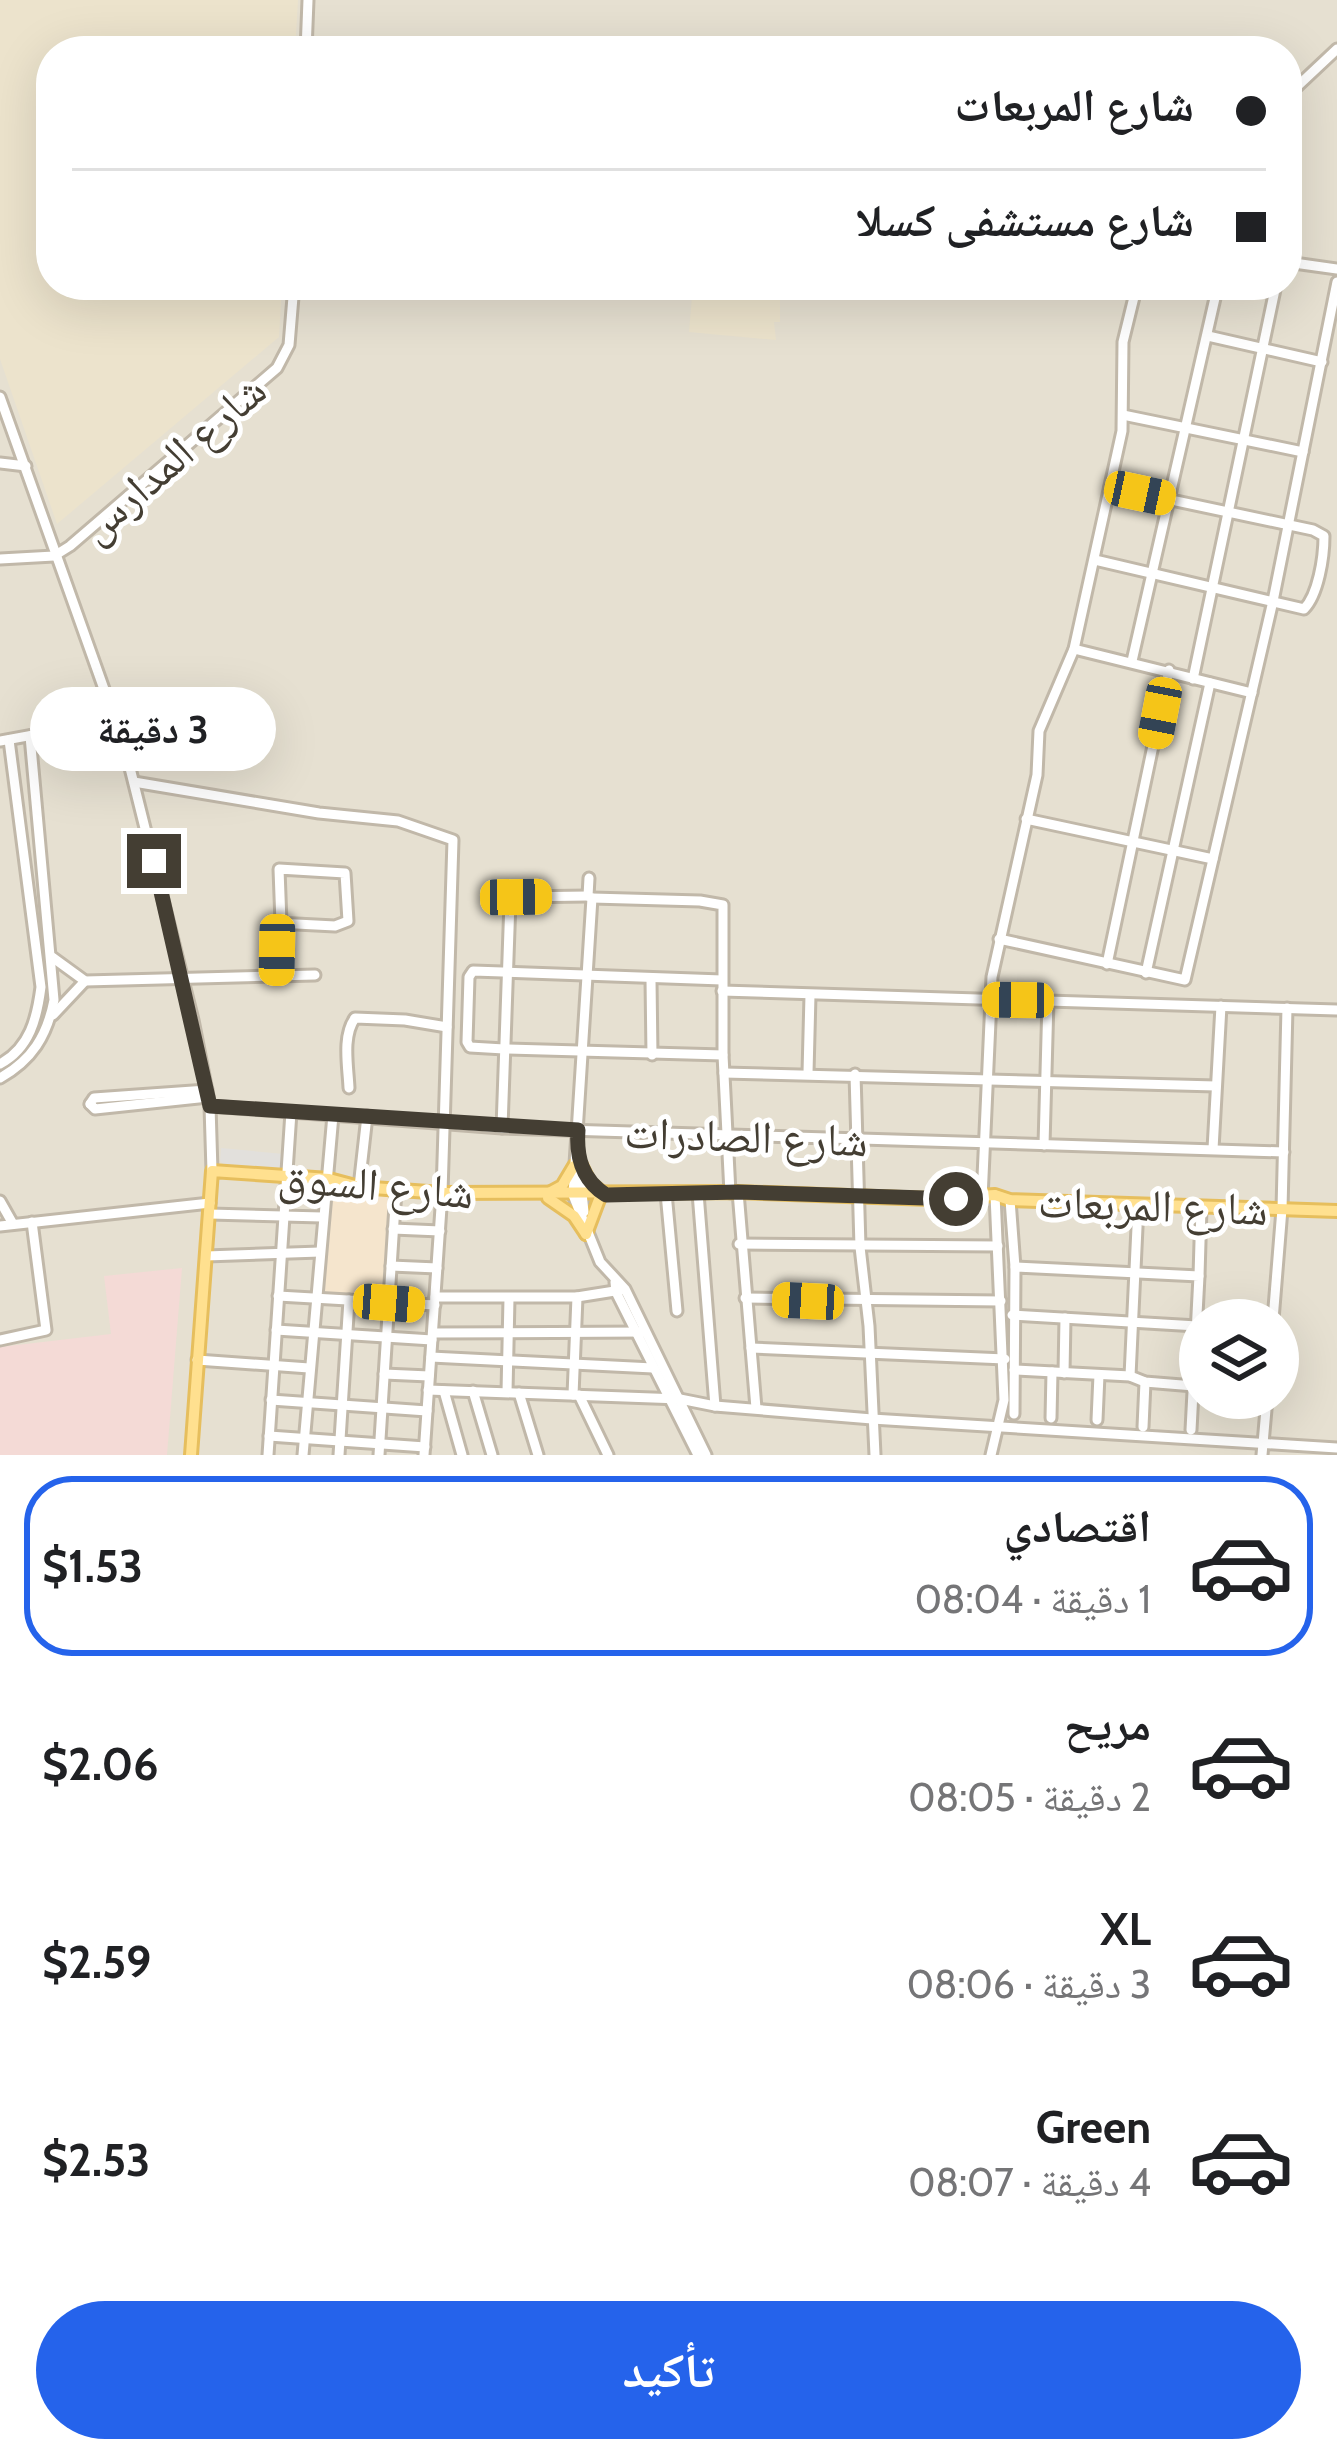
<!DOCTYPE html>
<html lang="ar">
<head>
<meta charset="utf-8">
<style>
	body { margin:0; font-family:Cabin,"Noto Naskh Arabic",sans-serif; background:#f6f6f6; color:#202124; direction:rtl; height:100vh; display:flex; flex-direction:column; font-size:45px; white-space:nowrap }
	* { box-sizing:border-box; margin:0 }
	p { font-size:39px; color:#757577 }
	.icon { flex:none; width:66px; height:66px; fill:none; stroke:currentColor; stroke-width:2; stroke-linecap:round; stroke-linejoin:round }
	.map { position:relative; height:1455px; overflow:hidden; direction:ltr }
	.drawer { display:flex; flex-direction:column; background:#fff; flex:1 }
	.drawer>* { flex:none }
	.banner { position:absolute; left:36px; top:36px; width:1266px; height:264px; border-radius:48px; box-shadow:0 12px 48px #0002; direction:rtl; display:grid; align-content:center; height:264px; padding:0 36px; background:#fff }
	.fabs { position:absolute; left:1179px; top:1299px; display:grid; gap:24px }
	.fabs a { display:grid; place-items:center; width:120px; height:120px; border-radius:50%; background:#fff; box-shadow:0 12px 48px #0002; font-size:60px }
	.end { position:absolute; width:54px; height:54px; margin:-27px; border:15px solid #443e33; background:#fff; box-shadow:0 0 0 6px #fff }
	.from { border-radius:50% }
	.bubble { position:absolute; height:84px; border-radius:42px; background:#fff; box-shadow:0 12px 48px #0002; font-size:39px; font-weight:700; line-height:84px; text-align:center; direction:rtl }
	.car { position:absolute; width:36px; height:72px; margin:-36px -18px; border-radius:15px; box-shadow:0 0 9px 3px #0007; background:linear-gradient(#f5c518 24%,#345 0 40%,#f5c518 0 76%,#345 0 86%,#f5c518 0) }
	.banner b { display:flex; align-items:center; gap:42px; height:114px; font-size:45px }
	.banner b+b { border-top:3px solid #e0e0e0 }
	.banner i { width:30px; height:30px; background:#202124 }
	ul { padding:21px 0 0; list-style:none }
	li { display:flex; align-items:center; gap:36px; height:180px; margin:0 24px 18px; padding:0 12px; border:6px solid transparent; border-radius:48px }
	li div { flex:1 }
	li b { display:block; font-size:45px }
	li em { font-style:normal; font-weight:700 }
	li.current { border-color:#2563eb }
	li>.icon { width:108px; height:108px; stroke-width:1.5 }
	.action { display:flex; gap:24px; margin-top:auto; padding:24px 36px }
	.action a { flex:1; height:138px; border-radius:72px; background:#2563eb; color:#fff; font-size:48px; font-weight:700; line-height:138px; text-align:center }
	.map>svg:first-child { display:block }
</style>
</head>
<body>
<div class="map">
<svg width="1337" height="1455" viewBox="0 0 1337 1455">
	<rect width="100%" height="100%" fill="#f2eee3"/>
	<path fill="#e6e0d1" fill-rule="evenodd" d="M0 0H1337V1455H0ZM51 51H1287V285H51ZM1200 1320H1278V1398H1200Z"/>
	<path fill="#f5e5cd" d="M326 1191 393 1196 385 1298 320 1294Z"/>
	<g fill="#ece3cc">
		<path d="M0 0H298L295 51H51V285H282L279 337 57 524 0 359Z"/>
		<path d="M693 285H780V322H774L776 340 689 332Z"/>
	</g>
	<path fill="#f4dad6" d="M182 1268 167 1455H0V1347L111 1334 104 1276Z"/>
	<path fill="#e2e0dc" d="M221 1148 284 1154 281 1176 231 1171 220 1161Z"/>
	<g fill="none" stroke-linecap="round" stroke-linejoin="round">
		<g stroke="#c1b8a9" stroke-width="15">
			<g id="minor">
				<path d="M306 51 308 0"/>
				<path d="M1287 96 1337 49"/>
				<path d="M1287 262 1337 269"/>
				<path d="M1208 336 1322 362"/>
				<path d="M0 397 125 748 193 1020 210 1106 212 1171"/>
				<path d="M1123 415 1303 452"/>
				<path d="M0 463 26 466"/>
				<path d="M0 559 54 556 70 546 277 368 289 345 294 285"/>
				<path d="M1095 560 1304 609C1318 595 1324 558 1324 536L1313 530 1110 487"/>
				<path d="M1074 649 1252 693"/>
				<path d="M1132 661 1218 285"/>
				<path d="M1193 679 1276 285"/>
				<path d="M0 741 115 720"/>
				<path d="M32 746 118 730"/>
				<path d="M134 782 319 813 398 821 453 840 442 1193 424 1455"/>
				<path d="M1026 819 1213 859"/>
				<path d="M589 878 588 896 592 898 573 1195 600 1262 625 1289 706 1455"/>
				<path d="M592 898 700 901 723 905V1055L730 1193"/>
				<path d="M999 939 1185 980 1273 601 1337 282"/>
				<path d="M52 957 85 981 315 975"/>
				<path d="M1107 964 1169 670"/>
				<path d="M1146 973 1210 683"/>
				<path d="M276 976 277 923H281L279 869 345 873 348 921 335 926 277 923"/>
				<path d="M651 980 652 1055"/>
				<path d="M722 980 473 971 469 977 467 1042 470 1047 504 1049 723 1055"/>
				<path d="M722 991 1337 1010"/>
				<path d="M53 1015 85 981"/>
				<path d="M0 1064C30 1048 37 1018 41 987L9 740"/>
				<path d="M724 1073 1216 1086"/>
				<path d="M808 1073 810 995"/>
				<path d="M855 1074 860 1247 869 1326 875 1455"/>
				<path d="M0 1078C32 1060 47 1036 54 1000L30 736"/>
				<path d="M349 1088C348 1066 342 1036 355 1018L405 1020 447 1027"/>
				<path d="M90 1104 95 1109 208 1097"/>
				<path d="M90 1104 94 1098 207 1090"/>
				<path d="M210 1106 502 1128 1284 1152"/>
				<path d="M502 1128 510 901 516 897 588 896"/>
				<path d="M1044 1145 1048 1000"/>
				<path d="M577 1146 584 1212"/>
				<path d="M1213 1149 1221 1006"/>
				<path d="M359 1187 367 1116"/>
				<path d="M738 1192 756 1408"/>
				<path d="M666 1193 677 1311"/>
				<path d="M698 1193 715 1406"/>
				<path d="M982 1199 992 977 1037 775 1039 731 1074 649 1122 431 1123 342 1137 285"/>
				<path d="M1010 1200 1015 1267"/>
				<path d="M0 1201 13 1224"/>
				<path d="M210 1214 322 1217"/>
				<path d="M0 1226 210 1203"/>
				<path d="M393 1229 440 1231"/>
				<path d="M739 1244 998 1246"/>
				<path d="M206 1256 320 1252"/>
				<path d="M391 1266 437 1268"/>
				<path d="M1199 1276 1201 1208"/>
				<path d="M615 1282 616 1292 698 1455"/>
				<path d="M278 1296 435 1305"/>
				<path d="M435 1297H577L621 1290"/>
				<path d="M745 1298 1001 1301"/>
				<path d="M1012 1315 1197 1326"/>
				<path d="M1273 1320 1282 1209 1287 1008"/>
				<path d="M276 1330 432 1340"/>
				<path d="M433 1333 645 1332"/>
				<path d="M0 1340 46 1330 32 1222"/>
				<path d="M751 1348 1005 1359"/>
				<path d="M431 1357 653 1368"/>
				<path d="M197 1360 309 1368"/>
				<path d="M1014 1370 1130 1376 1145 1382 1194 1386"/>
				<path d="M1064 1373 1065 1318"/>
				<path d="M384 1374 429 1376"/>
				<path d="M1130 1376 1138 1206"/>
				<path d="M428 1390 680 1399 715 1406 872 1419 1337 1448"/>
				<path d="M444 1391 462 1455"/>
				<path d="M473 1391 492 1455"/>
				<path d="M507 1392 509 1298"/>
				<path d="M519 1393 538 1455"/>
				<path d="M573 1395 577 1297"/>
				<path d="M579 1395 608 1455"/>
				<path d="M271 1400 427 1411"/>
				<path d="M1014 1414 1015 1267 1199 1276 1191 1430"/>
				<path d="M1051 1418 1052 1372"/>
				<path d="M1097 1420 1099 1375"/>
				<path d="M1143 1427 1145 1382"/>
				<path d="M269 1436 425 1447"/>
				<path d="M268 1455 291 1112"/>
				<path d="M303 1455 333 1115"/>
				<path d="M339 1455 349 1300"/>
				<path d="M379 1455 396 1190"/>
				<path d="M991 1455 1004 1400 995 1195"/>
				<path d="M1262 1455 1267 1398"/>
			</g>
		</g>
		<g stroke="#e6be5d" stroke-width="16">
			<g id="major">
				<path d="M581 1165 590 1183 603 1193"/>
				<path d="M549 1193 562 1186 574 1166"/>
				<path d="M548 1198 574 1216 586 1234"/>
				<path d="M586 1234 601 1194"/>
				<path d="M191 1455 212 1171 329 1179 359 1187 442 1193 738 1192 930 1199 995 1195 1010 1200 1337 1211"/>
			</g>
		</g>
		<use href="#minor" stroke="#fff" stroke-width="9"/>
		<use href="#major" stroke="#ffe08f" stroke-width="10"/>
	</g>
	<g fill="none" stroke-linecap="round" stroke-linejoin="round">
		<path stroke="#443e33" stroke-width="15" d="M154 861 210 1106 578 1130C576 1157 582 1180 606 1195L738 1192 956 1199"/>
	</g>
	<g text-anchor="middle" stroke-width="10" stroke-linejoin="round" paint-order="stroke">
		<g font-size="45" fill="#443e33" stroke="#fff">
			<text transform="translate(172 458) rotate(-41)" y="16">شارع المدارس</text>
			<text transform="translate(746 1136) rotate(2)" y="16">شارع الصادرات</text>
			<text transform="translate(376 1184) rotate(5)" y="16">شارع السوق</text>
			<text transform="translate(1153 1205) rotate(2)" y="16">شارع المربعات</text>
		</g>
	</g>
</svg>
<div class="fabs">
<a><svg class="icon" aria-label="layers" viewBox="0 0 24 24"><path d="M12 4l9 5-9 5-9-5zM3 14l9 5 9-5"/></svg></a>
</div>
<i class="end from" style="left:956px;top:1199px"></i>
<i class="end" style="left:154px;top:861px"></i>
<div class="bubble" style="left:30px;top:687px;width:246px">3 دقيقة</div>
<i class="car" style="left:1140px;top:493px;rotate:102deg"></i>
<i class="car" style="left:1160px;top:713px;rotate:191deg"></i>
<i class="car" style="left:516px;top:897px;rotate:89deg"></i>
<i class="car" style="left:277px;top:950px;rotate:181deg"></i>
<i class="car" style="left:1018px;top:1000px;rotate:271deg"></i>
<i class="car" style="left:808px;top:1301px;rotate:273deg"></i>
<i class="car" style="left:389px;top:1303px;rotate:94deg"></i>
<div class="banner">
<b><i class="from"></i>شارع المربعات</b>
<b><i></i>شارع مستشفى كسلا</b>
</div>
</div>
<section class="drawer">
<ul>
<li class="current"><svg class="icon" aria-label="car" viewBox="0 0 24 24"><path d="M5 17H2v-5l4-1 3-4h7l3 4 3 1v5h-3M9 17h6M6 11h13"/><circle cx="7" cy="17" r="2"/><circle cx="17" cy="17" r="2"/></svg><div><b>اقتصادي</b><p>1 دقيقة · 08:04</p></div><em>$1.53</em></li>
<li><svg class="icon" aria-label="car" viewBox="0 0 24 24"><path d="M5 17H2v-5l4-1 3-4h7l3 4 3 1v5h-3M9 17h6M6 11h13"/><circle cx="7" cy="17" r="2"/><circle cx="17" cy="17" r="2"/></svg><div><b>مريح</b><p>2 دقيقة · 08:05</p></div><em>$2.06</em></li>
<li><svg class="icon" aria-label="car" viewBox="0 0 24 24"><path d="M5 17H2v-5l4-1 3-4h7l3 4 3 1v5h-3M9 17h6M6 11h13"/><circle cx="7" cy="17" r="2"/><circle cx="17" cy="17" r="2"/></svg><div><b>XL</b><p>3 دقيقة · 08:06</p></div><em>$2.59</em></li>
<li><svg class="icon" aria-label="car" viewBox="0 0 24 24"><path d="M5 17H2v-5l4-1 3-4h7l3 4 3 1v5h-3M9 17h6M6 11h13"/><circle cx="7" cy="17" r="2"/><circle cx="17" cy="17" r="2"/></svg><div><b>Green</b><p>4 دقيقة · 08:07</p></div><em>$2.53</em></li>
</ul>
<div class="action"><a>تأكيد</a></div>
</section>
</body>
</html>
